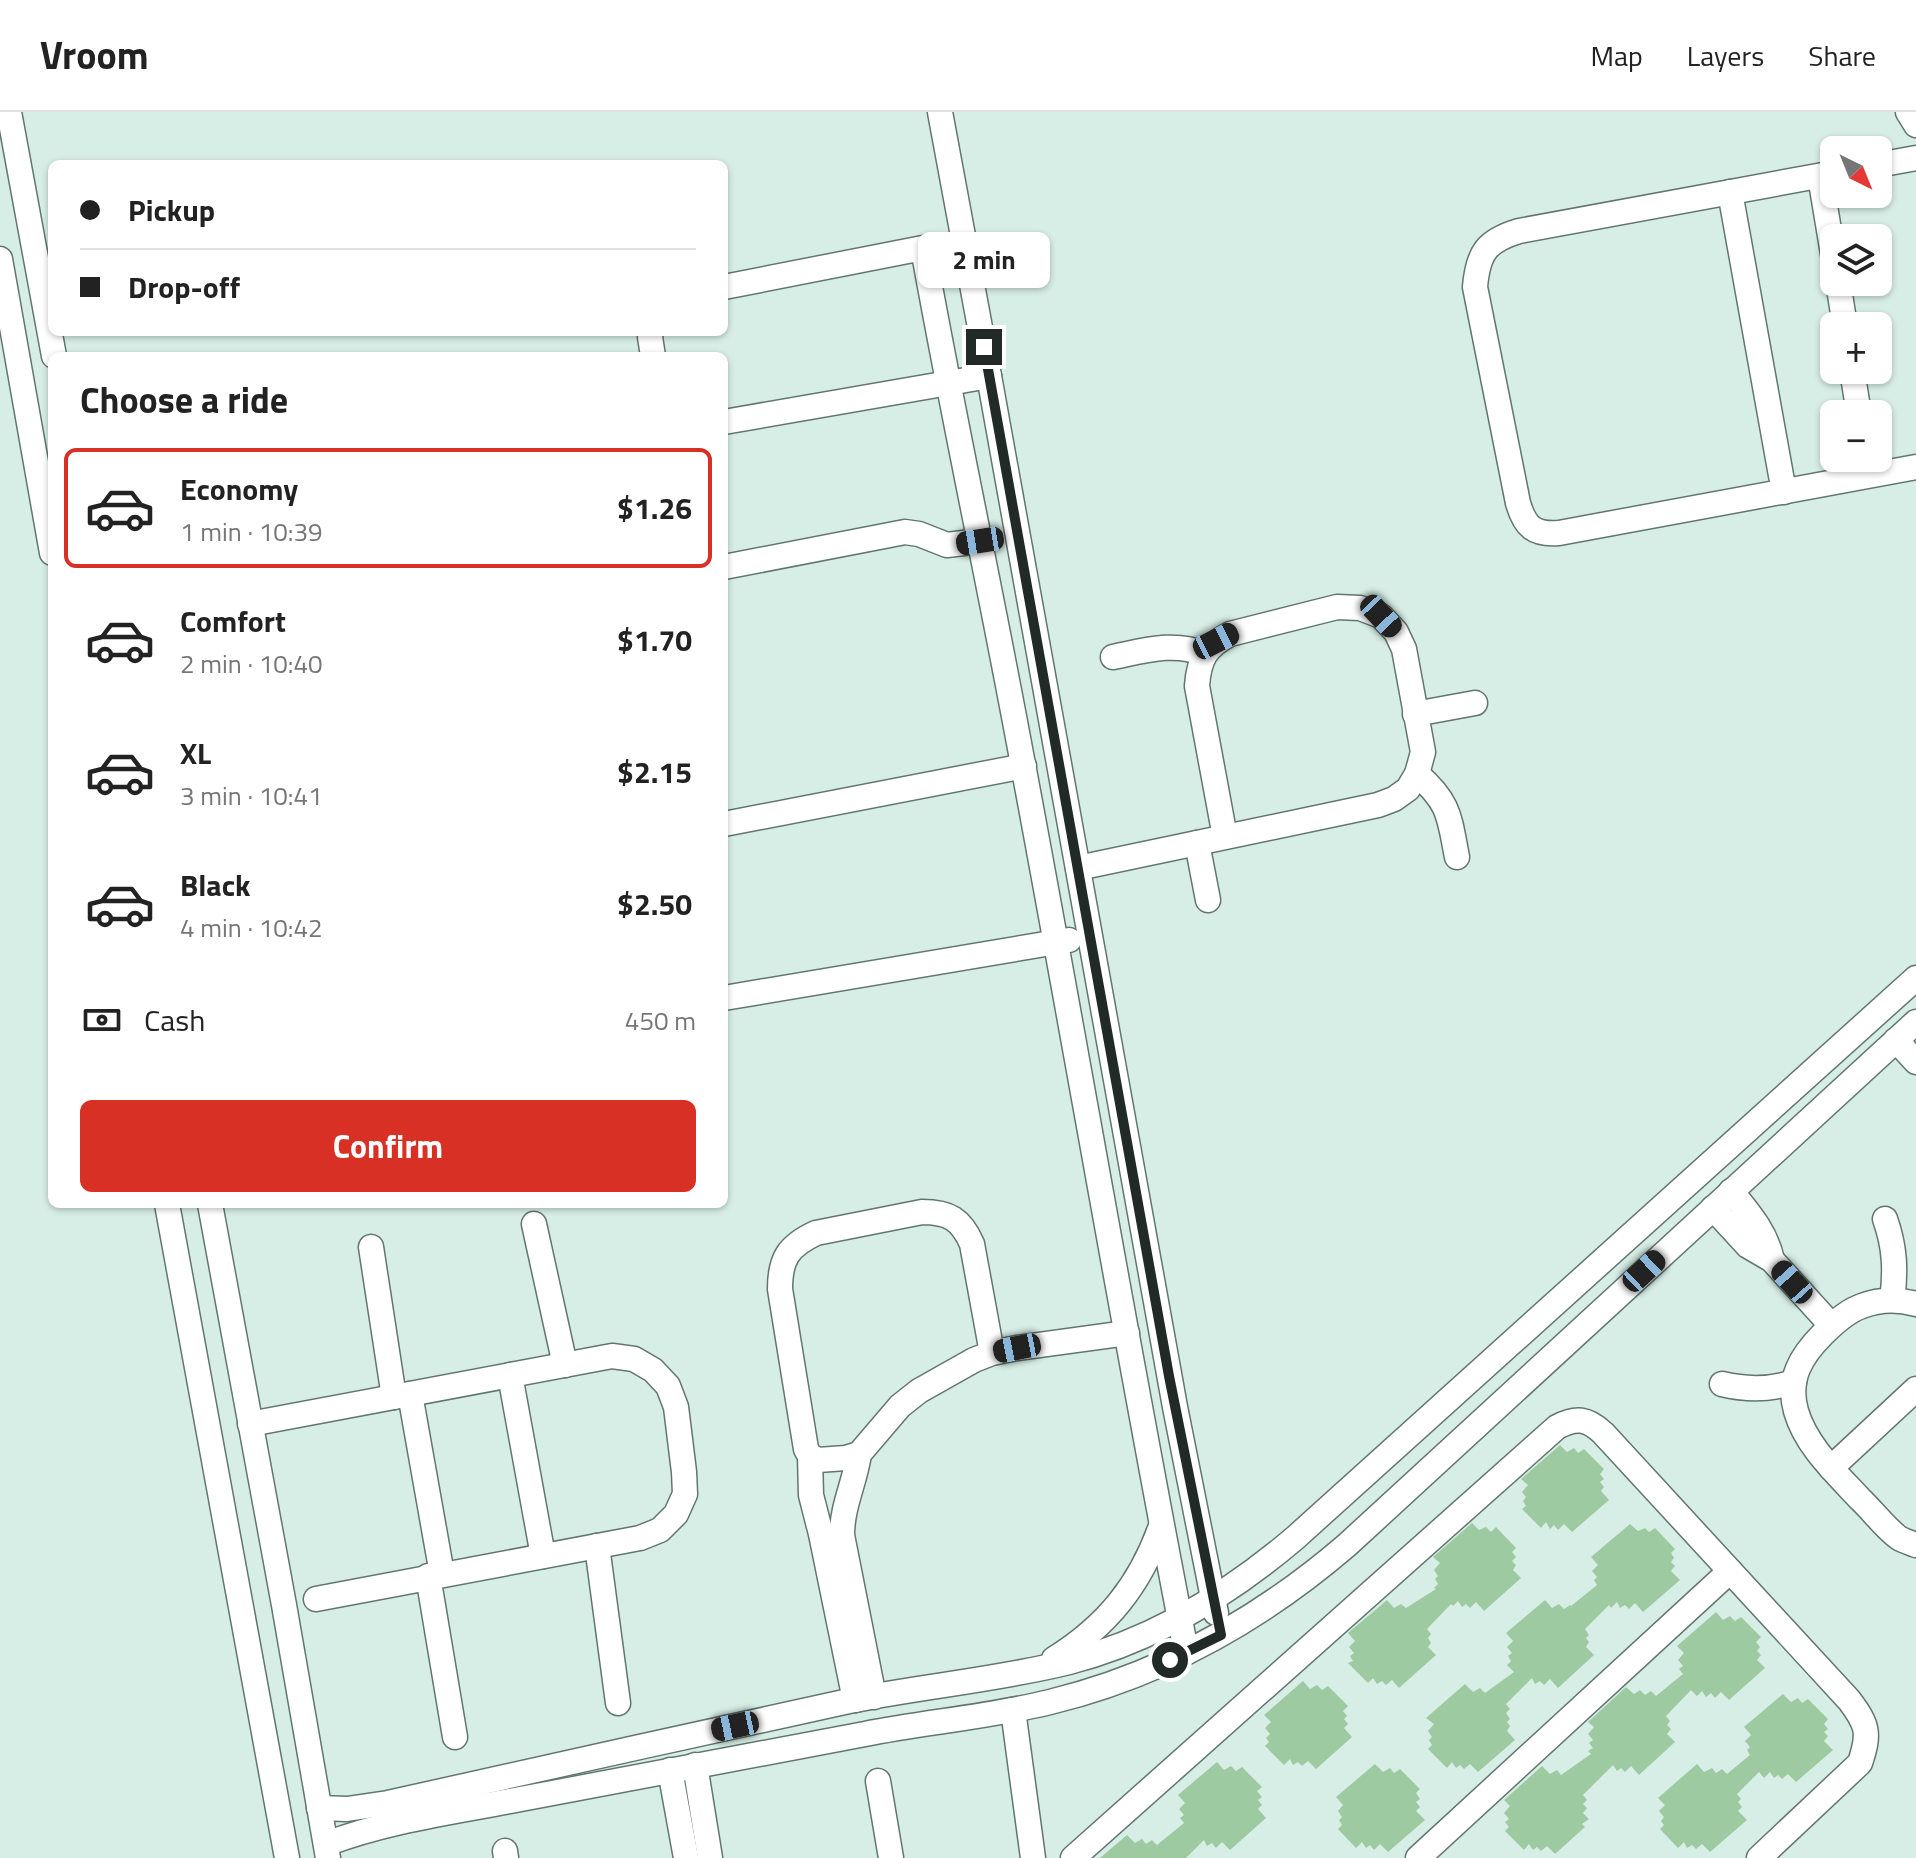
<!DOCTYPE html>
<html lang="en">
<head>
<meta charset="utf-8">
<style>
	body { margin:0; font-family:"Titillium Web",sans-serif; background:#f6f6f6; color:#222; height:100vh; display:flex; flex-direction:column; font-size:30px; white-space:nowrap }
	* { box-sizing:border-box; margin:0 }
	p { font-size:26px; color:#767676 }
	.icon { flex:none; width:44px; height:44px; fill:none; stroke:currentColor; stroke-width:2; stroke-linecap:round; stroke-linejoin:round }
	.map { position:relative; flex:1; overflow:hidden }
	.drawer { position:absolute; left:48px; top:240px; width:680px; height:856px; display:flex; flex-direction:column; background:#fff; border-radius:12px; box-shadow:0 2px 6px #0004 }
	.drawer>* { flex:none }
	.guide { position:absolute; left:48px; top:48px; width:680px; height:176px; border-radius:12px; box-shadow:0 2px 6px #0004; display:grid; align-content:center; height:176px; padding:0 32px; background:#fff }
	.needle { width:52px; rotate:137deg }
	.buttons { position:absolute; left:1820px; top:24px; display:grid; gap:16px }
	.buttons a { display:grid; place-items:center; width:72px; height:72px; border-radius:12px; background:#fff; box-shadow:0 2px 6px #0004; font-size:40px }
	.end { position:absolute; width:36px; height:36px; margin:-18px; border:10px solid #212a27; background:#fff; box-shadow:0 0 0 4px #fff }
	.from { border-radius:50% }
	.bubble { position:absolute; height:56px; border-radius:12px; background:#fff; box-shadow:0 2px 6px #0004; font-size:26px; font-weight:700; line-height:56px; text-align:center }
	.car { position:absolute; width:24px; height:48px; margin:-24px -12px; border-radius:10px; box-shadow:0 0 6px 2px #0007; background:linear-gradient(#222 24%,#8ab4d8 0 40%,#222 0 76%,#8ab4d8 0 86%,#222 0) }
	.guide b { display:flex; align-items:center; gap:28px; height:76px; font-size:30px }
	.guide b+b { border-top:2px solid #e0e0e0 }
	.guide i { width:20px; height:20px; background:#222 }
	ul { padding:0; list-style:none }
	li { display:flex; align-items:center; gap:24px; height:120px; margin:0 16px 12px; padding:0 16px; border:4px solid transparent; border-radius:12px }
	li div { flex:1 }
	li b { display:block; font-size:30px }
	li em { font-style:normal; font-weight:700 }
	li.active { border-color:#d93025 }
	li>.icon { width:72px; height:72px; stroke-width:1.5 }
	h2 { padding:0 32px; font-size:36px; line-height:96px }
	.pay { display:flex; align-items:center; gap:20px; height:88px; padding:0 32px; font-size:30px }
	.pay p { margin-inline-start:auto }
	.primary-button { display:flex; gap:16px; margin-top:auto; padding:16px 32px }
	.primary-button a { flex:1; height:92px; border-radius:12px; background:#d93025; color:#fff; font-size:32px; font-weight:700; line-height:92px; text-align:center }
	header { display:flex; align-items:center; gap:48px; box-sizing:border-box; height:112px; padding:0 40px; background:#fff; border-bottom:2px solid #e0e0e0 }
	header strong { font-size:38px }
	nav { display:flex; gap:44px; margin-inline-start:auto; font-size:28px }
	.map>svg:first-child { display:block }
</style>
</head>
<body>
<header>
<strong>Vroom</strong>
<nav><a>Map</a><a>Layers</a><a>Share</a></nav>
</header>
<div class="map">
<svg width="1916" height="1746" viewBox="0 0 1916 1746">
	<rect width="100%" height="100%" fill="#d7eee7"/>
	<g fill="#9dcaa0">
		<path d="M1560 1333 1567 1340 1574 1336 1578 1341 1584 1337 1604 1357 1600 1362 1604 1367 1600 1370 1604 1375 1601 1379 1609 1388 1572 1420 1564 1412 1558 1418 1554 1413 1550 1417 1546 1410 1541 1416 1522 1397 1526 1394 1523 1389 1526 1385 1522 1380 1528 1373 1521 1367Z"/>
		<path d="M1472 1411 1479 1418 1486 1415 1491 1420 1496 1415 1516 1436 1512 1440 1516 1445 1512 1449 1516 1453 1513 1458 1521 1466 1484 1499 1476 1490 1470 1496 1466 1492 1462 1495 1458 1489 1453 1494 1451 1492 1427 1517 1431 1522 1428 1526 1431 1531 1428 1535 1436 1543 1399 1576 1392 1568 1386 1573 1382 1569 1377 1572 1373 1566 1368 1571 1348 1551 1353 1549 1350 1544 1354 1541 1349 1535 1355 1529 1348 1521 1387 1488 1394 1496 1401 1492 1406 1496 1436 1477 1434 1476 1438 1472 1435 1467 1438 1464 1434 1458 1440 1451 1433 1445Z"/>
		<path d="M1630 1412 1638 1419 1645 1416 1649 1420 1655 1416 1675 1437 1671 1441 1674 1446 1671 1450 1675 1454 1671 1459 1680 1468 1643 1500 1635 1491 1629 1497 1625 1493 1620 1496 1617 1490 1611 1496 1609 1493 1585 1517 1589 1523 1586 1526 1589 1530 1586 1535 1594 1543 1558 1576 1550 1567 1544 1573 1540 1569 1535 1572 1532 1566 1506 1592 1510 1597 1506 1601 1510 1607 1507 1610 1510 1614 1507 1619 1515 1628 1478 1660 1470 1652 1464 1657 1460 1653 1456 1656 1452 1650 1447 1656 1428 1637 1432 1633 1429 1628 1432 1625 1428 1619 1434 1612 1426 1606 1465 1572 1473 1580 1480 1576 1485 1581 1514 1560 1507 1553 1511 1549 1508 1544 1512 1541 1507 1535 1513 1529 1506 1521 1545 1488 1552 1496 1559 1492 1564 1497 1570 1493 1571 1494 1597 1473 1594 1468 1597 1465 1592 1459 1598 1453 1591 1445Z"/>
		<path d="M1716 1500 1723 1508 1730 1504 1735 1509 1741 1505 1761 1525 1756 1530 1760 1535 1757 1539 1761 1543 1757 1548 1765 1556 1729 1588 1721 1580 1715 1586 1711 1581 1706 1585 1702 1579 1697 1584 1691 1578 1666 1604 1670 1609 1667 1613 1671 1617 1667 1622 1675 1630 1639 1663 1631 1654 1625 1660 1621 1656 1617 1659 1613 1653 1583 1683 1587 1688 1583 1692 1587 1696 1583 1701 1589 1707 1582 1712 1585 1715 1555 1742 1547 1734 1541 1739 1537 1735 1533 1738 1529 1732 1524 1738 1505 1719 1509 1715 1505 1710 1509 1707 1504 1701 1510 1694 1504 1688 1542 1654 1550 1662 1557 1658 1561 1663 1591 1642 1588 1639 1593 1636 1589 1631 1593 1628 1588 1622 1594 1615 1588 1610 1626 1575 1634 1582 1640 1578 1645 1583 1651 1579 1656 1584 1683 1562 1679 1557 1683 1554 1678 1548 1684 1541 1677 1534Z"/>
		<path d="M1303 1569 1310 1577 1317 1573 1322 1578 1328 1574 1348 1594 1343 1599 1347 1604 1344 1607 1348 1612 1344 1616 1352 1625 1316 1657 1308 1649 1302 1654 1298 1650 1293 1653 1290 1647 1284 1653 1265 1634 1269 1630 1266 1626 1270 1622 1265 1616 1271 1610 1264 1603Z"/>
		<path d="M1783 1582 1791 1590 1798 1586 1802 1591 1808 1587 1828 1607 1824 1612 1828 1617 1824 1620 1828 1624 1824 1629 1833 1638 1796 1670 1788 1662 1782 1667 1778 1663 1774 1666 1770 1660 1764 1666 1759 1660 1737 1682 1741 1687 1738 1690 1742 1695 1738 1699 1747 1708 1710 1740 1702 1732 1696 1737 1692 1733 1687 1736 1684 1730 1678 1736 1660 1717 1664 1713 1661 1709 1664 1705 1659 1699 1665 1693 1658 1686 1697 1652 1704 1660 1712 1656 1716 1661 1722 1657 1727 1662 1750 1643 1747 1638 1750 1635 1745 1629 1751 1623 1744 1615Z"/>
		<path d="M1217 1650 1224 1658 1231 1654 1236 1659 1242 1655 1262 1675 1257 1679 1262 1685 1258 1688 1262 1693 1258 1697 1266 1706 1230 1738 1222 1730 1216 1736 1212 1731 1207 1734 1204 1728 1186 1746H1100L1127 1723 1135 1731 1142 1727 1146 1732 1152 1728 1157 1733 1184 1711 1180 1706 1184 1703 1179 1697 1185 1691 1178 1683Z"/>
		<path d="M1375 1652 1383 1660 1390 1656 1394 1661 1400 1657 1420 1677 1416 1681 1420 1687 1416 1690 1420 1695 1416 1699 1425 1708 1388 1740 1380 1732 1374 1738 1370 1733 1366 1736 1362 1730 1356 1736 1338 1717 1342 1713 1339 1708 1342 1705 1338 1699 1343 1693 1336 1685Z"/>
	</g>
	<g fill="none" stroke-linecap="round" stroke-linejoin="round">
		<g stroke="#62766f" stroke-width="27">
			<g id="minor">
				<path d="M9 0 54 244"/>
				<path d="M940 0 989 264 1175 1295 1216 1501"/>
				<path d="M1908 0 1916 13"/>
				<path d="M1878 53 1916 46"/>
				<path d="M1834 61 1519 119C1486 129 1478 141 1475 175L1518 391C1525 415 1534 423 1559 421L1916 355"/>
				<path d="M1820 64 1834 148"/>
				<path d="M1730 80 1784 380"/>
				<path d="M0 147 52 441"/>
				<path d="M1838 170 1845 214"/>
				<path d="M724 175 923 136C954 310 992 483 1024 658 1078 946 1127 1235 1183 1523"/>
				<path d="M651 220 650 225 653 244"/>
				<path d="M1852 258 1859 302"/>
				<path d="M724 310 989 264"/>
				<path d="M724 455 905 420 919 422 947 433 980 429"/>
				<path d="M1113 545C1143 539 1174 529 1204 542"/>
				<path d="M1415 602 1475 591"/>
				<path d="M1417 662C1450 691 1449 704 1457 745"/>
				<path d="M724 712 1024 654"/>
				<path d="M1197 731 1208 788"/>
				<path d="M1078 756 1378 693 1394 687 1408 677 1417 662 1423 640 1404 537 1396 520 1381 504 1360 496 1337 495 1230 522C1206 535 1199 546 1197 574L1225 725"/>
				<path d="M724 886 1069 828"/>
				<path d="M1896 928 1916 950"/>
				<path d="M1731 1079C1749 1101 1766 1120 1772 1148"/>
				<path d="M167 1092 287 1746"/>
				<path d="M210 1092 284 1493 328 1746"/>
				<path d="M1713 1096 1748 1134 1772 1148 1831 1213"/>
				<path d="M1885 1107C1895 1135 1896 1159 1892 1188"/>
				<path d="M534 1112 565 1253"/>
				<path d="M371 1135 394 1285"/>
				<path d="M1916 1192C1898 1187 1880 1187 1862 1194 1847 1199 1834 1211 1823 1222 1801 1244 1787 1267 1796 1299 1806 1334 1836 1361 1860 1387 1872 1398 1886 1417 1899 1426 1904 1429 1911 1431 1916 1433"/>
				<path d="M992 1241 972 1132C961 1107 949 1100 922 1100L816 1121C788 1134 780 1147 780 1177L806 1337 810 1344 818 1348 846 1346 859 1342 900 1294 919 1279 974 1248 992 1241 1017 1236 1127 1221"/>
				<path d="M510 1263 543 1444"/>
				<path d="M1722 1272C1747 1278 1770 1278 1794 1270"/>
				<path d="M410 1282 442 1462"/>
				<path d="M250 1312 612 1244 634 1247 653 1258 668 1274 676 1295 684 1360 685 1382 676 1402 660 1418 640 1426 316 1487"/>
				<path d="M859 1342C855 1370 842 1394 842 1423L874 1585"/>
				<path d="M810 1344 811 1383 821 1422 855 1588"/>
				<path d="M1831 1356 1916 1277"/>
				<path d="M597 1434 618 1591"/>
				<path d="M428 1464 455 1625"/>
				<path d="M1054 1547C1107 1514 1140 1473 1161 1414"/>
				<path d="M1013 1598 1033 1746"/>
				<path d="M695 1653 710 1746"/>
				<path d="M670 1658 686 1746"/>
				<path d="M878 1669 891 1746"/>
				<path d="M319 1696 347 1697 388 1691C542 1656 695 1623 849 1589 922 1574 997 1568 1069 1550 1154 1528 1228 1483 1295 1426L1916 866"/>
				<path d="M326 1732C389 1708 459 1699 526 1686 639 1664 752 1643 865 1622 926 1610 989 1605 1050 1590 1161 1563 1261 1507 1347 1433L1916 910"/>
				<path d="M505 1739 506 1746"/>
				<path d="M1073 1746 1557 1315C1576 1305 1587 1306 1603 1321L1849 1588C1868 1613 1870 1621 1860 1651L1759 1746"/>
				<path d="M1418 1746 1730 1459"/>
			</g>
		</g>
		<use href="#minor" stroke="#fff" stroke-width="24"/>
	</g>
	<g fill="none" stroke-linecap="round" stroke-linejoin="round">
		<path stroke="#212a27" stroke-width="10" d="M984 235 1169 1264 1221 1523 1170 1548"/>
	</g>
</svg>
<div class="buttons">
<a><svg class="needle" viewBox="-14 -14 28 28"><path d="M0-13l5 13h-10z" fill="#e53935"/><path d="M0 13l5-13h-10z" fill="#767676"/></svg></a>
<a><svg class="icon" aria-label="layers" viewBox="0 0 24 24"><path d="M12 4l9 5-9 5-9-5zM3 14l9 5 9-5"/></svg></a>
<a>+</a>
<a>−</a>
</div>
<i class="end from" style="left:1170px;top:1548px"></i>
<i class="end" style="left:984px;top:235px"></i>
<div class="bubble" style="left:918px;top:120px;width:132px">2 min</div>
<i class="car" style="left:980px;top:429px;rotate:261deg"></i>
<i class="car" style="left:1381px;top:504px;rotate:137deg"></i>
<i class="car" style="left:1216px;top:529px;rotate:63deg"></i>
<i class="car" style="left:1644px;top:1159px;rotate:47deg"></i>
<i class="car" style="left:1792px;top:1170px;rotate:318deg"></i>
<i class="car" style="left:1017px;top:1236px;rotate:259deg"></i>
<i class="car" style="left:735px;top:1614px;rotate:258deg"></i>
<div class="guide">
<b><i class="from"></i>Pickup</b>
<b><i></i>Drop-off</b>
</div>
<section class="drawer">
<h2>Choose a ride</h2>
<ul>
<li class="active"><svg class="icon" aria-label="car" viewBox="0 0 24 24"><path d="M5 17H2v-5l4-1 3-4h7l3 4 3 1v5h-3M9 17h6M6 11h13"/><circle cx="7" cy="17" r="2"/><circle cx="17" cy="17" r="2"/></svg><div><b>Economy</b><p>1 min · 10:39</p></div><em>$1.26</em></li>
<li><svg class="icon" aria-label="car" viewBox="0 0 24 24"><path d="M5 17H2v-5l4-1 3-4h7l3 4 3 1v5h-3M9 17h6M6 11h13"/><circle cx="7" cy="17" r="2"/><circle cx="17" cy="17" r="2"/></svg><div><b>Comfort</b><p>2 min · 10:40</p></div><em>$1.70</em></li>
<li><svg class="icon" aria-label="car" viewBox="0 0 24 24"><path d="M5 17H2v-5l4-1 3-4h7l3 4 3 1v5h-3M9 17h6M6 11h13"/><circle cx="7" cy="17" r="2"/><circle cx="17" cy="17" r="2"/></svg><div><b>XL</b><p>3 min · 10:41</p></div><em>$2.15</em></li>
<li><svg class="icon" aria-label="car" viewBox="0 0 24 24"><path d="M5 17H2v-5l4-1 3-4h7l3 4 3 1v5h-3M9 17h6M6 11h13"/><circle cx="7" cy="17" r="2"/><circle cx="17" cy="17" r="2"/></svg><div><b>Black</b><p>4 min · 10:42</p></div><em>$2.50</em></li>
</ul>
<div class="pay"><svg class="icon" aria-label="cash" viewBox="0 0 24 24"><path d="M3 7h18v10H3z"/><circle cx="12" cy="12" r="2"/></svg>Cash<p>450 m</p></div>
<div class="primary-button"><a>Confirm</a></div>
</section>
</div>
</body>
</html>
